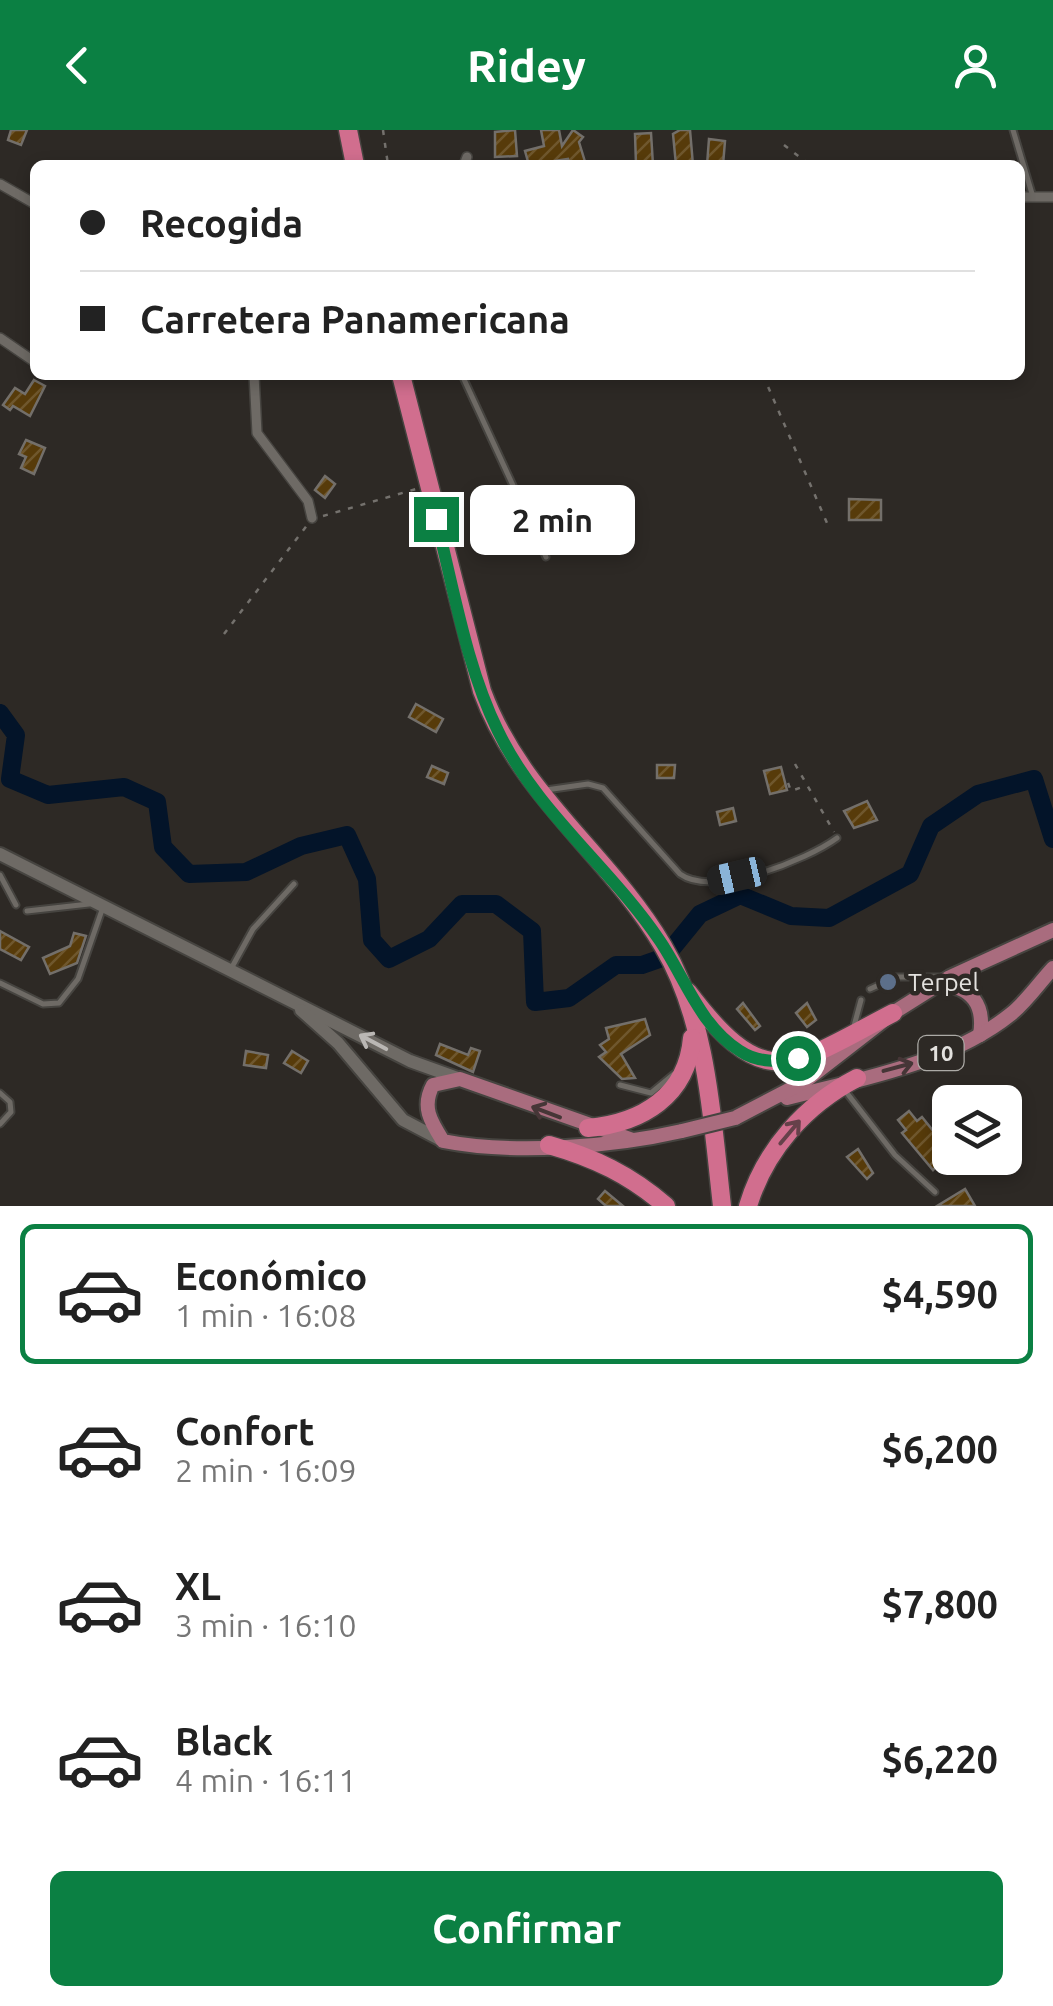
<!DOCTYPE html>
<html lang="es">
<head>
<meta charset="utf-8">
<style>
	body { margin:0; font-family:Ubuntu,sans-serif; background:#f2f2f2; color:#222; height:100vh; display:flex; flex-direction:column; font-size:38px; white-space:nowrap }
	* { box-sizing:border-box; margin:0 }
	p { font-size:32px; color:#767676 }
	.icon { flex:none; width:55px; height:55px; fill:none; stroke:currentColor; stroke-width:2; stroke-linecap:round; stroke-linejoin:round }
	.map { position:relative; height:1076px; overflow:hidden }
	.panel { display:flex; flex-direction:column; background:#fff; flex:1 }
	.panel>* { flex:none }
	.banner { position:absolute; left:30px; top:30px; width:995px; height:220px; border-radius:15px; box-shadow:0 5px 15px #0003; display:grid; align-content:center; height:220px; padding:0 50px; background:#fff }
	.controls { position:absolute; left:932px; top:955px; display:grid; gap:20px }
	.controls a { display:grid; place-items:center; width:90px; height:90px; border-radius:15px; background:#fff; box-shadow:0 5px 15px #0003; font-size:50px }
	.end { position:absolute; width:45px; height:45px; margin:-22px; border:12px solid #0b8043; background:#fff; box-shadow:0 0 0 5px #fff }
	.from { border-radius:50% }
	.bubble { position:absolute; height:70px; border-radius:15px; background:#fff; box-shadow:0 5px 15px #0003; font-size:32px; font-weight:700; line-height:70px; text-align:center }
	.car { position:absolute; width:30px; height:60px; margin:-30px -15px; border-radius:12px; box-shadow:0 0 8px 2px #0007; background:linear-gradient(#222 24%,#8ab4d8 0 40%,#222 0 76%,#8ab4d8 0 86%,#222 0) }
	.banner b { display:flex; align-items:center; gap:35px; height:95px; font-size:38px }
	.banner b+b { border-top:2px solid #e0e0e0 }
	.banner i { width:25px; height:25px; background:#222 }
	ul { padding:18px 0 0; list-style:none }
	li { display:flex; align-items:center; gap:30px; height:140px; margin:0 20px 15px; padding:0 30px; border:5px solid transparent; border-radius:15px }
	li div { flex:1 }
	li b { display:block; font-size:38px }
	li em { font-style:normal; font-weight:700 }
	li.current { border-color:#0b8043 }
	li>.icon { width:90px; height:90px; stroke-width:1.5 }
	.action { display:flex; gap:20px; margin-top:auto; padding:20px 50px }
	.action a { flex:1; height:115px; border-radius:15px; background:#0b8043; color:#fff; font-size:40px; font-weight:700; line-height:115px; text-align:center }
	header { display:flex; justify-content:space-between; align-items:center; height:130px; padding:0 50px; background:#0b8043; color:#fff; font-size:45px; font-weight:700 }
	.map>svg:first-child { display:block }
</style>
</head>
<body>
<header><svg class="icon" aria-label="back" viewBox="0 0 24 24"><path d="M15 5l-7 7 7 7"/></svg>Ridey<svg class="icon" aria-label="person" viewBox="0 0 24 24"><circle cx="12" cy="8" r="4"/><path d="M4 21q1-7 8-7t8 7"/></svg></header>
<div class="map">
<svg width="1053" height="1076" viewBox="0 0 1053 1076">
	<defs>
		<pattern id="building-hatch" width="6" height="6" patternUnits="userSpaceOnUse" patternTransform="scale(2.5)"><rect width="6" height="6" fill="#573b0a"/><path d="M-1 1l2-2M0 6l6-6M5 7l2-2" fill="none" stroke="#6f572d"/></pattern>
	</defs>
	<rect width="100%" height="100%" fill="#2d2925"/>
	<g fill="none" stroke-linecap="round" stroke-linejoin="round">
		<path stroke="#031429" stroke-width="18" d="M0 583 16 605 10 649 48 665 124 657 157 672 163 717 189 744 246 742 301 716 347 705 367 749 372 810 389 829 429 809 462 774H496L532 801 535 872 569 868 616 835H642L665 827 700 784 740 765 791 786 829 788 910 744 931 696 978 664 1034 649 1053 709"/>
	</g>
	<g fill="url(#building-hatch)" stroke="#736f6a" stroke-width="2.5">
		<path d="M11 0H27L21 15 8 10Z"/>
		<path d="M515 0 517 26 495 27V2Z"/>
		<path d="M541 0H559L562 16 573 0 583 7 579 12 586 35H570L568 29 529 35 525 21 544 16Z"/>
		<path d="M680 0H690L693 35H676L673 4Z"/>
		<path d="M651 3 653 35H636L635 4Z"/>
		<path d="M709 9 725 11 723 35H707Z"/>
		<path d="M34 250 45 256 30 286 13 276 10 280 3 275 15 258 25 264Z"/>
		<path d="M26 310 45 318 34 344 21 338 26 327 19 324Z"/>
		<path d="M325 346 335 354 325 368 315 360Z"/>
		<path d="M849 369 881 370V390H849Z"/>
		<path d="M416 574 443 589 436 602 409 587Z"/>
		<path d="M657 635H675L674 648H657Z"/>
		<path d="M432 636 448 643 444 654 427 647Z"/>
		<path d="M781 637 787 660 770 664 764 641Z"/>
		<path d="M867 671 877 690 854 698 844 681Z"/>
		<path d="M733 678 736 691 720 695 717 682Z"/>
		<path d="M0 801 29 817 21 830 0 819Z"/>
		<path d="M74 803 86 806 77 833 50 844 43 828 70 816Z"/>
		<path d="M743 873 760 896 755 900 737 879Z"/>
		<path d="M807 873 816 890 807 897 796 883Z"/>
		<path d="M645 889 650 905 621 924 635 948 622 949 599 927 606 922 600 915 609 909 606 898Z"/>
		<path d="M440 914 468 925 471 918 480 921 473 942 436 925Z"/>
		<path d="M246 921 268 925 266 938 244 935Z"/>
		<path d="M292 921 308 931 301 943 284 933Z"/>
		<path d="M909 981 917 991 922 987 950 1022 933 1040 902 1003 906 1000 898 990Z"/>
		<path d="M858 1019 873 1043 867 1049 847 1027Z"/>
		<path d="M965 1059 975 1076H937Z"/>
		<path d="M605 1061 623 1076H606L598 1069Z"/>
	</g>
	<g fill="none" stroke-linecap="round" stroke-linejoin="round">
		<g stroke="#464440" stroke-width="9">
			<g id="lane">
				<path d="M1013 0 1033 67"/>
				<path d="M462 245 546 427"/>
				<path d="M546 660 588 654 603 658 680 744C713 768 807 730 837 708"/>
				<path d="M0 745 16 775"/>
				<path d="M27 781 89 774"/>
				<path d="M232 837 253 799 294 754"/>
				<path d="M894 847H941"/>
				<path d="M0 853 43 874 59 873 78 849 102 780"/>
				<path d="M870 859 881 854"/>
				<path d="M854 896 861 870"/>
				<path d="M620 955 651 963 674 944"/>
				<path d="M843 958 895 1025 935 1062"/>
				<path d="M0 963 10 972 11 982 0 994"/>
			</g>
		</g>
		<g stroke="#464440" stroke-width="12">
			<g id="street">
				<path d="M464 35 467 27"/>
				<path d="M0 54 35 74"/>
				<path d="M1020 67H1053"/>
				<path d="M0 208 35 232"/>
				<path d="M254 245 257 303 308 371 312 388"/>
			</g>
		</g>
		<g stroke="#464440" stroke-width="16">
			<g id="secondary">
				<path d="M0 724 410 931 460 949"/>
				<path d="M301 880 338 913 403 990 443 1011"/>
			</g>
		</g>
		<g stroke="#464440" stroke-width="18">
			<g id="primary">
				<path d="M941 854C972 857 985 875 980 905"/>
				<path d="M787 968C861 949 950 933 1011 884 1027 871 1039 853 1053 838"/>
				<path d="M735 988 804 952 893 883 950 847 1053 800"/>
				<path d="M633 1010 460 949 433 955C421 977 431 992 443 1011 513 1025 612 1017 682 1001"/>
			</g>
		</g>
		<g stroke="#464440" stroke-width="21">
			<g id="highway">
				<path d="M348 0 355 35"/>
				<path d="M401 245 482 561C521 667 608 723 663 816 708 892 712 990 722 1076"/>
				<path d="M688 862C767 967 792 935 893 883"/>
				<path d="M588 998C642 993 687 966 692 908"/>
				<path d="M549 1015C595 1028 630 1045 666 1076"/>
				<path d="M748 1076C765 1020 805 975 857 948"/>
			</g>
		</g>
		<g stroke="#74716d" stroke-width="2.5" stroke-dasharray="5 8" stroke-linecap="butt">
			<path d="M383 0 388 35"/>
			<path d="M784 15 810 35"/>
			<path d="M763 245 830 400"/>
			<path d="M323 386 416 359"/>
			<path d="M224 504 308 394"/>
			<path d="M795 634 834 702"/>
			<path d="M788 653 791 661 805 656"/>
		</g>
		<use href="#lane" stroke="#6e6a65" stroke-width="5"/>
		<use href="#street" stroke="#6e6a65" stroke-width="9"/>
		<use href="#secondary" stroke="#6e6a65" stroke-width="12"/>
		<use href="#primary" stroke="#a96c7e" stroke-width="14"/>
		<use href="#highway" stroke="#d16e8e" stroke-width="18"/>
		<g stroke="#464440" stroke-width="18" stroke-linecap="butt">
			<path id="primary-bridge" d="M682 1001 735 988"/>
		</g>
		<use href="#primary-bridge" stroke="#a96c7e" stroke-width="14"/>
	</g>
	<defs><path id="oneway-shaft" d="M-6 0H5M1.5-3L5.5 0L1.5 3" fill="none" stroke-width="1.6" stroke-linecap="round" stroke-linejoin="round" transform="scale(2.5)"/></defs>
	<use stroke="#bab7b4" href="#oneway-shaft" transform="translate(373 912) rotate(-152)"/>
	<g stroke="#463637">
		<use href="#oneway-shaft" transform="translate(898 937) rotate(-15)"/>
		<use href="#oneway-shaft" transform="translate(546 982) rotate(-159)"/>
	</g>
	<use stroke="#66414a" href="#oneway-shaft" transform="translate(790 1002) rotate(-50)"/>
	<g fill="none" stroke-linecap="round" stroke-linejoin="round">
		<path stroke="#0b8043" stroke-width="12" d="M436 389C454 459 466 536 498 601 536 681 611 738 660 811 685 848 700 896 740 921 758 933 778 932 798 928"/>
	</g>
	<circle fill="#5c6f8a" stroke="#2d2925" stroke-width="4" cx="888" cy="852" r="10"/>
	<g text-anchor="middle" stroke-width="9" stroke-linejoin="round" paint-order="stroke">
		<rect fill="#2d2925" stroke="#acaaa6" stroke-width="2.5" x="918.5" y="906" width="45" height="34" rx="8"/>
		<g font-size="22" font-weight="bold" fill="#e3e1de">
			<text x="941" y="931">10</text>
		</g>
		<g font-size="25" fill="#e3e1de" stroke="#2d2925" text-anchor="start">
			<text x="908" y="861">Terpel</text>
		</g>
	</g>
</svg>
<div class="controls">
<a><svg class="icon" aria-label="layers" viewBox="0 0 24 24"><path d="M12 4l9 5-9 5-9-5zM3 14l9 5 9-5"/></svg></a>
</div>
<i class="end from" style="left:798px;top:928px"></i>
<i class="end" style="left:436px;top:389px"></i>
<div class="bubble" style="left:470px;top:355px;width:165px">2 min</div>
<i class="car" style="left:737px;top:746px;rotate:257deg"></i>
<div class="banner">
<b><i class="from"></i>Recogida</b>
<b><i></i>Carretera Panamericana</b>
</div>
</div>
<section class="panel">
<ul>
<li class="current"><svg class="icon" aria-label="car" viewBox="0 0 24 24"><path d="M5 17H2v-5l4-1 3-4h7l3 4 3 1v5h-3M9 17h6M6 11h13"/><circle cx="7" cy="17" r="2"/><circle cx="17" cy="17" r="2"/></svg><div><b>Económico</b><p>1 min · 16:08</p></div><em>$4,590</em></li>
<li><svg class="icon" aria-label="car" viewBox="0 0 24 24"><path d="M5 17H2v-5l4-1 3-4h7l3 4 3 1v5h-3M9 17h6M6 11h13"/><circle cx="7" cy="17" r="2"/><circle cx="17" cy="17" r="2"/></svg><div><b>Confort</b><p>2 min · 16:09</p></div><em>$6,200</em></li>
<li><svg class="icon" aria-label="car" viewBox="0 0 24 24"><path d="M5 17H2v-5l4-1 3-4h7l3 4 3 1v5h-3M9 17h6M6 11h13"/><circle cx="7" cy="17" r="2"/><circle cx="17" cy="17" r="2"/></svg><div><b>XL</b><p>3 min · 16:10</p></div><em>$7,800</em></li>
<li><svg class="icon" aria-label="car" viewBox="0 0 24 24"><path d="M5 17H2v-5l4-1 3-4h7l3 4 3 1v5h-3M9 17h6M6 11h13"/><circle cx="7" cy="17" r="2"/><circle cx="17" cy="17" r="2"/></svg><div><b>Black</b><p>4 min · 16:11</p></div><em>$6,220</em></li>
</ul>
<div class="action"><a>Confirmar</a></div>
</section>
</body>
</html>
